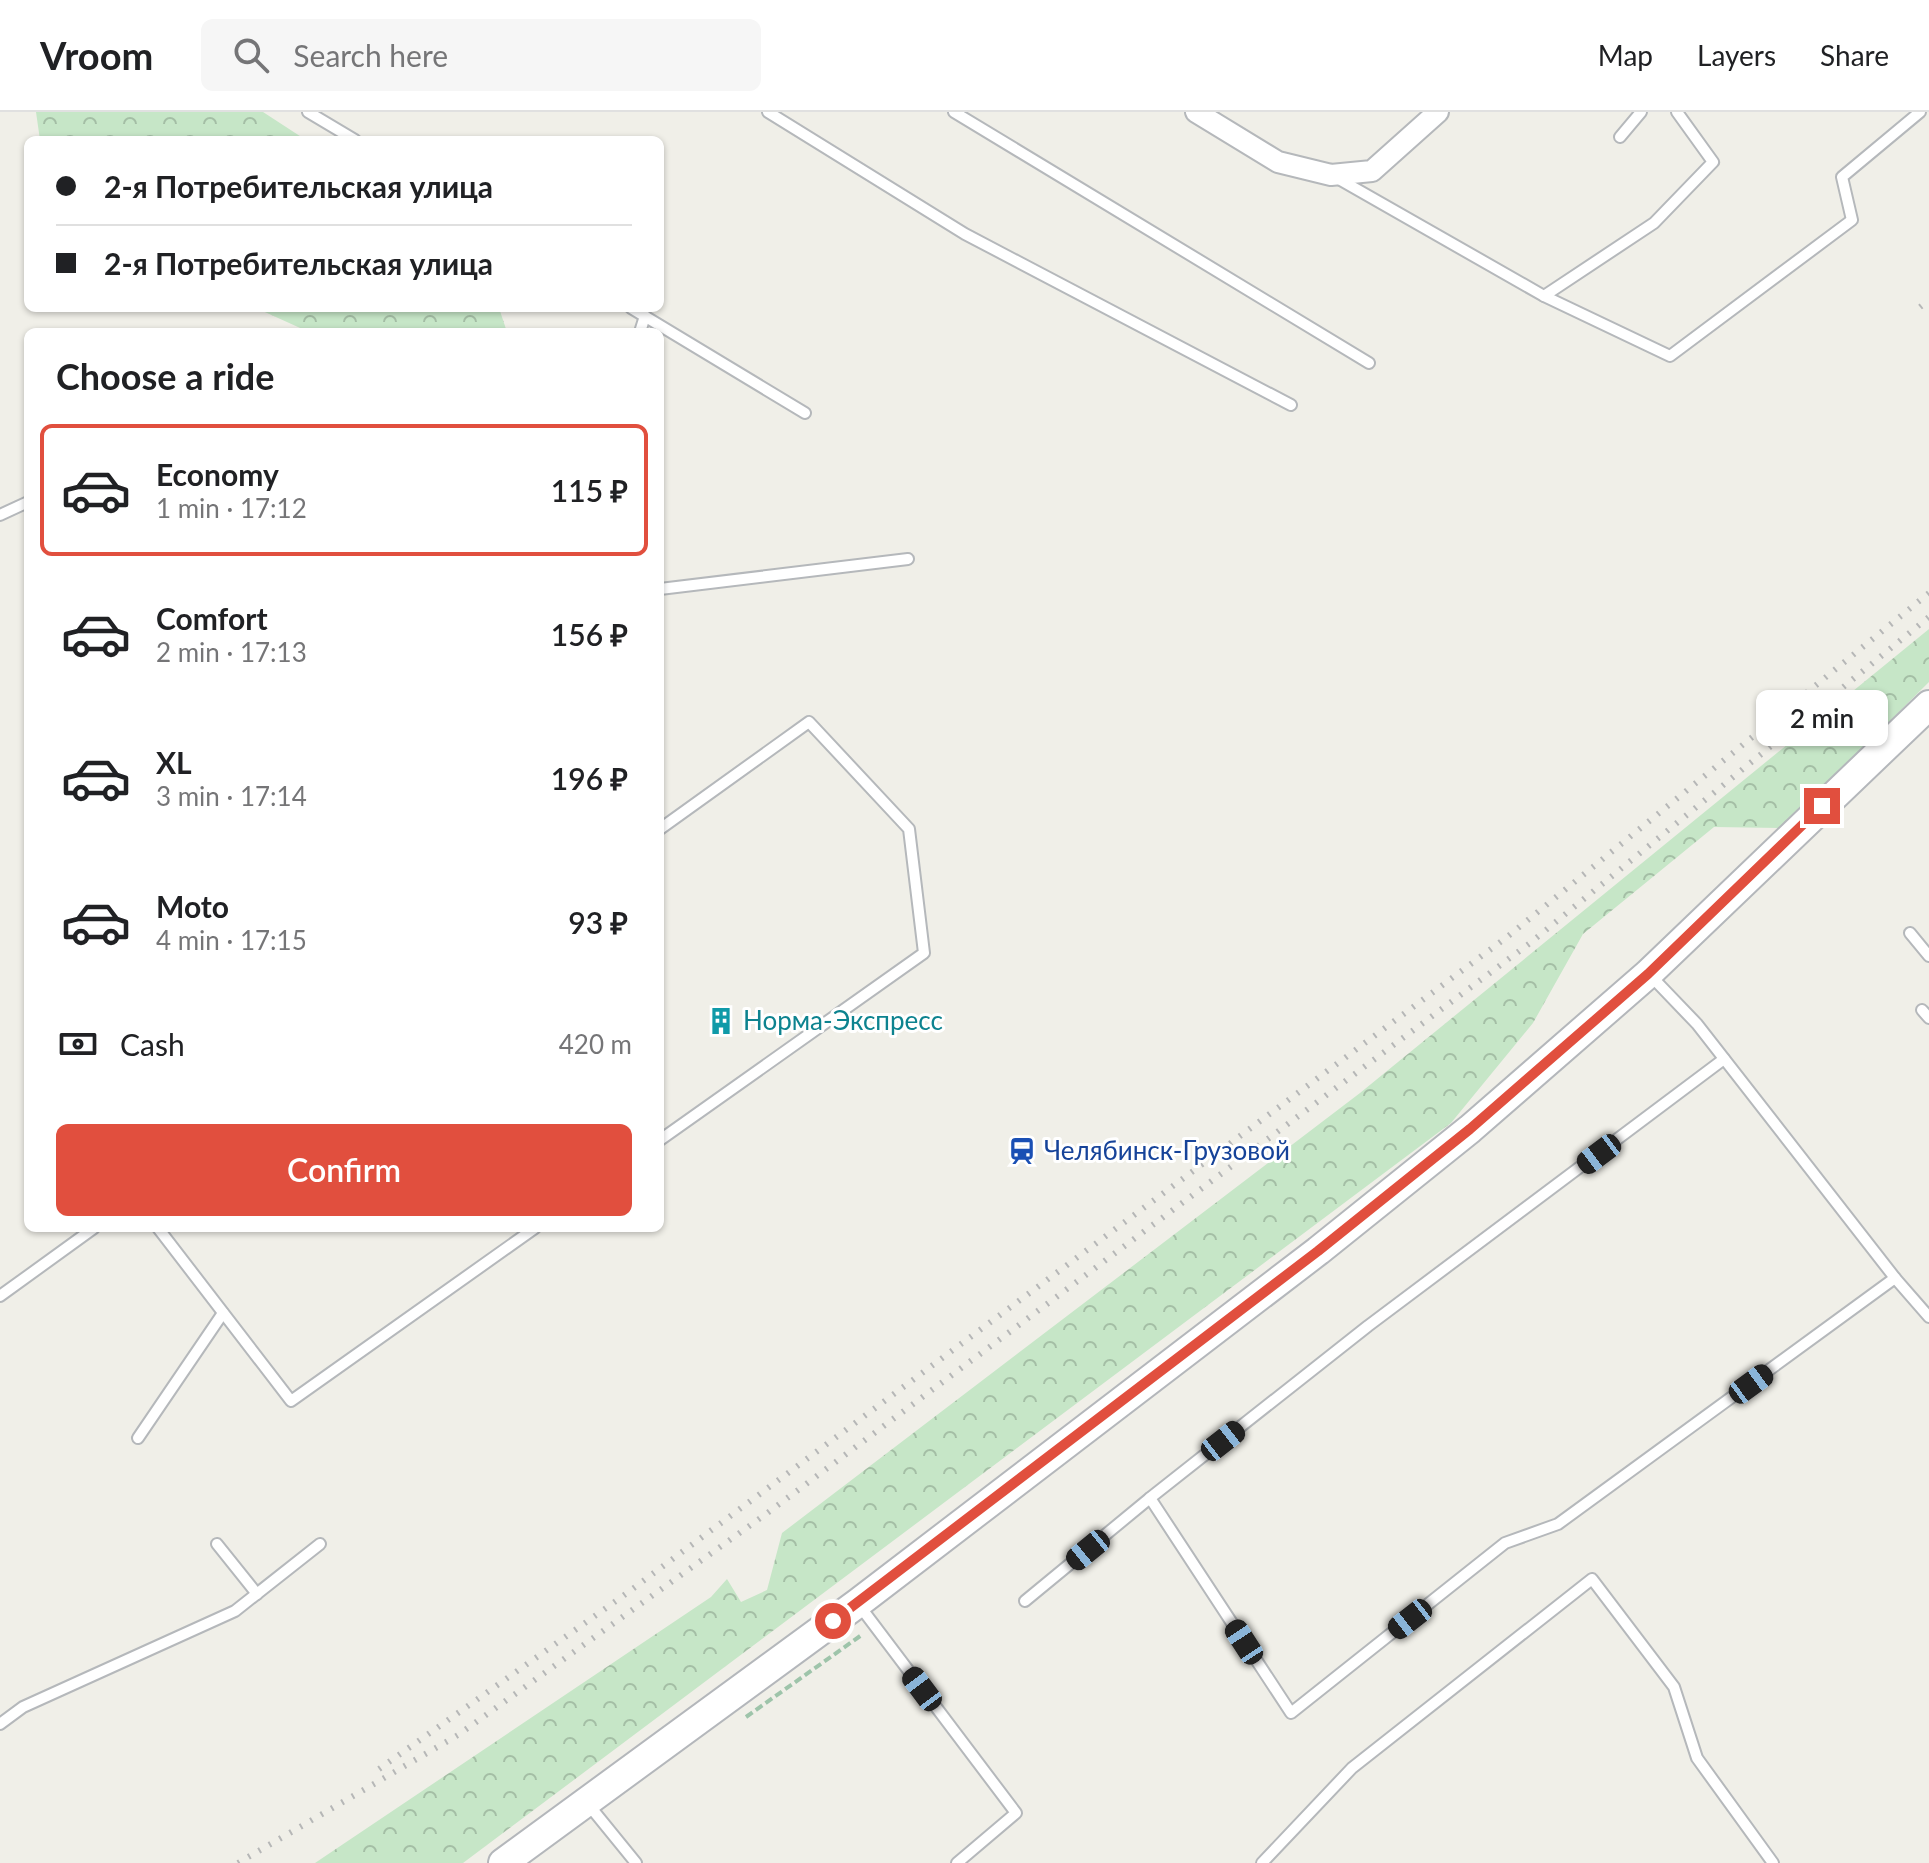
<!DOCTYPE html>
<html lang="en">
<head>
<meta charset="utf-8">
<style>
	body { margin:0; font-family:Lato,sans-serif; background:#f6f6f6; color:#202124; height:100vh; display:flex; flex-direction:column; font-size:30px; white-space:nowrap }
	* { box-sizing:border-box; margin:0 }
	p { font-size:26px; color:#757577 }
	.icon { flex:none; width:44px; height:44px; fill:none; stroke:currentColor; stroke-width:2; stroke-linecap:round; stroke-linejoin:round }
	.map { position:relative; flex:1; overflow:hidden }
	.side { position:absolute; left:24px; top:216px; width:640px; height:904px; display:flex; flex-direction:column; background:#fff; border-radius:12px; box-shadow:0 2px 6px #0004 }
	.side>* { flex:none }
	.hud { position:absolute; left:24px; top:24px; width:640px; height:176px; border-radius:12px; box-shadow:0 2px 6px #0004; display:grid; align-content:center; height:176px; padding:0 32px; background:#fff }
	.end { position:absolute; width:36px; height:36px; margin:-18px; border:10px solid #e14f3e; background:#fff; box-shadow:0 0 0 4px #fff }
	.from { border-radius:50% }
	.bubble { position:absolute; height:56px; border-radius:12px; background:#fff; box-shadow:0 2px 6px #0004; font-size:26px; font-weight:600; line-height:56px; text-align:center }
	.car { position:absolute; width:24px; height:48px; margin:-24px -12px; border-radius:10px; box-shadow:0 0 6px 2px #0007; background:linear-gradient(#222 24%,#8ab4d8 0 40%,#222 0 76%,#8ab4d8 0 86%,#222 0) }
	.hud b { display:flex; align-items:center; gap:28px; height:76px; font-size:30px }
	.hud b+b { border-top:2px solid #e0e0e0 }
	.hud i { width:20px; height:20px; background:#202124 }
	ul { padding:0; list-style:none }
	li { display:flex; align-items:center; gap:24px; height:132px; margin:0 16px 12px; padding:0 16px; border:4px solid transparent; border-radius:12px }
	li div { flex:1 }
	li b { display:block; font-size:30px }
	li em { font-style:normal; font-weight:600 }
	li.selected { border-color:#e14f3e }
	li>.icon { width:72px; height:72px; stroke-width:1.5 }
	h2 { padding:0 32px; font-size:36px; line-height:96px }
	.pay { display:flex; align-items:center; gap:20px; height:88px; padding:0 32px; font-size:30px }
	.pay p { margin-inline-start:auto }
	.action { display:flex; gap:16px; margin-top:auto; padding:16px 32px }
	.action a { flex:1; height:92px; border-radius:12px; background:#e14f3e; color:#fff; font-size:32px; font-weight:600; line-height:92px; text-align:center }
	header { display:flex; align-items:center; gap:48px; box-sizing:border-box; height:112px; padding:0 40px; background:#fff; border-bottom:2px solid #e0e0e0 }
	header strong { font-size:38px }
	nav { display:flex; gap:44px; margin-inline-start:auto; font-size:28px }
	.search { width:560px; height:72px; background:#f6f6f6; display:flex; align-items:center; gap:20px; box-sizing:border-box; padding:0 28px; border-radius:12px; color:#757577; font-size:30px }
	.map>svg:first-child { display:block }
</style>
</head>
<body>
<header>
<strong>Vroom</strong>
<div class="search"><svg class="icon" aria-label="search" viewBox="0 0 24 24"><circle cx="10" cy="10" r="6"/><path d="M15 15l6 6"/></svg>Search here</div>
<nav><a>Map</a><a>Layers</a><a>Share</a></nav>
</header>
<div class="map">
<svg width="1929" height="1751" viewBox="0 0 1929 1751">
	<defs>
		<pattern id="forest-crowns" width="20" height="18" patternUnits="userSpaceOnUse" patternTransform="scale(2)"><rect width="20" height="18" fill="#c6e6c7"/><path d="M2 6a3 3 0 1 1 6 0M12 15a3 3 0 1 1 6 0" fill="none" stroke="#a4bea5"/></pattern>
	</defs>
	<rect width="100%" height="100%" fill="#f0efe8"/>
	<g fill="url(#forest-crowns)">
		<path d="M36 0H263L306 28H40Z"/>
		<path d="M256 196H499L507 220H309Z"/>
		<path d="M1929 517V570L1782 716 1714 715 1583 822 1533 911 1451 1011 463 1751H315L711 1485 727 1467 741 1490 767 1478 782 1421 1360 981Z"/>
	</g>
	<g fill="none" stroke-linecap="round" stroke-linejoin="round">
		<g stroke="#b5b8bb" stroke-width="14">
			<g id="lane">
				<path d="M308 0 355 28"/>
				<path d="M768 0 965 122 1291 293"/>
				<path d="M954 0 1369 251"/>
				<path d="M1620 25 1641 0"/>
				<path d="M1337 66 1544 184 1670 244 1852 108 1842 65 1920 0"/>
				<path d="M1544 184 1654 111 1713 50 1677 0"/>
				<path d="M631 196 805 301"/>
				<path d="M640 220 645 204"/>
				<path d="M0 403 28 390"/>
				<path d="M660 477 908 447"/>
				<path d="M660 717 809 610 909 717 924 841 660 1028"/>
				<path d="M1910 821 1929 844"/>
				<path d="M1650 863 1697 912 1895 1166 1929 1205"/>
				<path d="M1922 898 1929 906"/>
				<path d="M1724 947 1368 1214 1150 1386 1291 1601 1505 1431 1558 1412 1895 1166"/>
				<path d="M158 1116 291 1289 535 1116"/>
				<path d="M0 1184 94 1116"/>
				<path d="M138 1326 223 1201"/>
				<path d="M217 1432 257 1482"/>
				<path d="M1025 1489 1150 1386"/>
				<path d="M859 1493 1016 1701 957 1751"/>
				<path d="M0 1612 23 1595 235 1499 320 1432"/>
				<path d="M588 1692 636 1751"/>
				<path d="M1262 1751 1352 1656 1592 1467 1674 1575 1697 1646 1773 1751"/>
			</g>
		</g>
		<g stroke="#b5b8bb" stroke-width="24">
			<path id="street" d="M1196 0 1278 50 1331 63 1372 59 1438 0"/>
		</g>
		<g stroke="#b4b7bb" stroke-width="32">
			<path id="secondary" d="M503 1751 858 1491 1318 1139 1470 1017 1648 862 1929 593"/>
		</g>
		<path stroke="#9ec4aa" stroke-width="4" stroke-dasharray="8 4" stroke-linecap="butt" d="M746 1605 863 1522"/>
		<use href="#lane" stroke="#fff" stroke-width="10"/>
		<use href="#street" stroke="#fff" stroke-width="20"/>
		<use href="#secondary" stroke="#fff" stroke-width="28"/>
		<g stroke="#b6b7b7" stroke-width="6" stroke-dasharray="2 10" stroke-linecap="butt">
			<path d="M1920 195 1929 188"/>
			<path d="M379 1657 623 1484 1507 825 1929 481"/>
			<path d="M238 1751 458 1623 766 1402 1530 831 1929 505"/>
		</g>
	</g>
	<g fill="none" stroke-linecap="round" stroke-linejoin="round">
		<path stroke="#e14f3e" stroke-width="10" d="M833 1509 1318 1139 1470 1017 1648 862 1822 694"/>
	</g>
	<defs>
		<g id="building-bare" transform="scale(2.16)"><path d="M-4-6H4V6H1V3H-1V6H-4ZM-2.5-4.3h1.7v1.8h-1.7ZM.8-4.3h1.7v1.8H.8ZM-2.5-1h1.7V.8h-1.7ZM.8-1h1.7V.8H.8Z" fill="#0f9aa8" stroke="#fff" stroke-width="2.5" paint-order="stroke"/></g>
		<g id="station-bare" transform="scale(2.16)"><path d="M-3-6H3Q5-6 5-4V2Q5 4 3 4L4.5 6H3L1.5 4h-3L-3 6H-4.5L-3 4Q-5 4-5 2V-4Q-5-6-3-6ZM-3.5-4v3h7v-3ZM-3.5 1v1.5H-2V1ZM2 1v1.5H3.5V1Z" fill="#1a4fb4" stroke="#fff" stroke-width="2.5" paint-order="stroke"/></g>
	</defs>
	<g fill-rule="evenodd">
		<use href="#building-bare" x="721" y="909"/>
		<use href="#station-bare" x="1022" y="1039"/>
	</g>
	<g text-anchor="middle" stroke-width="6" stroke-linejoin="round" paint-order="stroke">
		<g font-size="26" fill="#0d838f" stroke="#fff" text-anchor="start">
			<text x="743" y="918">Норма-Экспресс</text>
		</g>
		<g font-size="26" fill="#164399" stroke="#fff" text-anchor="start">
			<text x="1044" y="1048">Челябинск-Грузовой</text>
		</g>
	</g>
</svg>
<i class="end from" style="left:833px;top:1509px"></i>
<i class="end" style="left:1822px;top:694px"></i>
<div class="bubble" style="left:1756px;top:578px;width:132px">2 min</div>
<i class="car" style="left:1599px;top:1042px;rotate:233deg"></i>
<i class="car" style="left:1751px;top:1272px;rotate:54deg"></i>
<i class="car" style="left:1223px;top:1329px;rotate:52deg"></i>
<i class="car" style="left:1088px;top:1438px;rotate:231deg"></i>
<i class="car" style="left:1410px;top:1507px;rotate:232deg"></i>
<i class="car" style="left:1244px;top:1530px;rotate:327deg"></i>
<i class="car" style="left:922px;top:1577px;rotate:323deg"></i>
<div class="hud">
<b><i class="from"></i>2-я Потребительская улица</b>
<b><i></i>2-я Потребительская улица</b>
</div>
<section class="side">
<h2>Choose a ride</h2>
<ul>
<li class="selected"><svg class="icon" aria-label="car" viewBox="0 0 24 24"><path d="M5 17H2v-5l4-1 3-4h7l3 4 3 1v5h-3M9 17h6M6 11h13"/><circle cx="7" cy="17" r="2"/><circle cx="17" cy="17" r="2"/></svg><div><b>Economy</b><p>1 min · 17:12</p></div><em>115 ₽</em></li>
<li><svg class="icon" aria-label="car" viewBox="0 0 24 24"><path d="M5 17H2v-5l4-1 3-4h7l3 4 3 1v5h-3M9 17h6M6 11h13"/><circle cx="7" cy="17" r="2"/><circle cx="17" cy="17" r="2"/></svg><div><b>Comfort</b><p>2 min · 17:13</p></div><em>156 ₽</em></li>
<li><svg class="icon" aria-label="car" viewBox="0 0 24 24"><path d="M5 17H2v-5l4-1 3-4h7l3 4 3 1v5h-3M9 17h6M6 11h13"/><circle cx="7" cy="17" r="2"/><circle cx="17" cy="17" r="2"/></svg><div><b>XL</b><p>3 min · 17:14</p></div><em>196 ₽</em></li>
<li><svg class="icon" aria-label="car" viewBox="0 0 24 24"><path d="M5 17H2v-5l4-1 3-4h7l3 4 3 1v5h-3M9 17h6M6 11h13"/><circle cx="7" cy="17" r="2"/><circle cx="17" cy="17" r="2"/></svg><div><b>Moto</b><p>4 min · 17:15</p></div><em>93 ₽</em></li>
</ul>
<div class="pay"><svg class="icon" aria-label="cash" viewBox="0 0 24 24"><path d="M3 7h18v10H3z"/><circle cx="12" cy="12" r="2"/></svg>Cash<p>420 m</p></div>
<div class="action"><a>Confirm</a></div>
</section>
</div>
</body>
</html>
